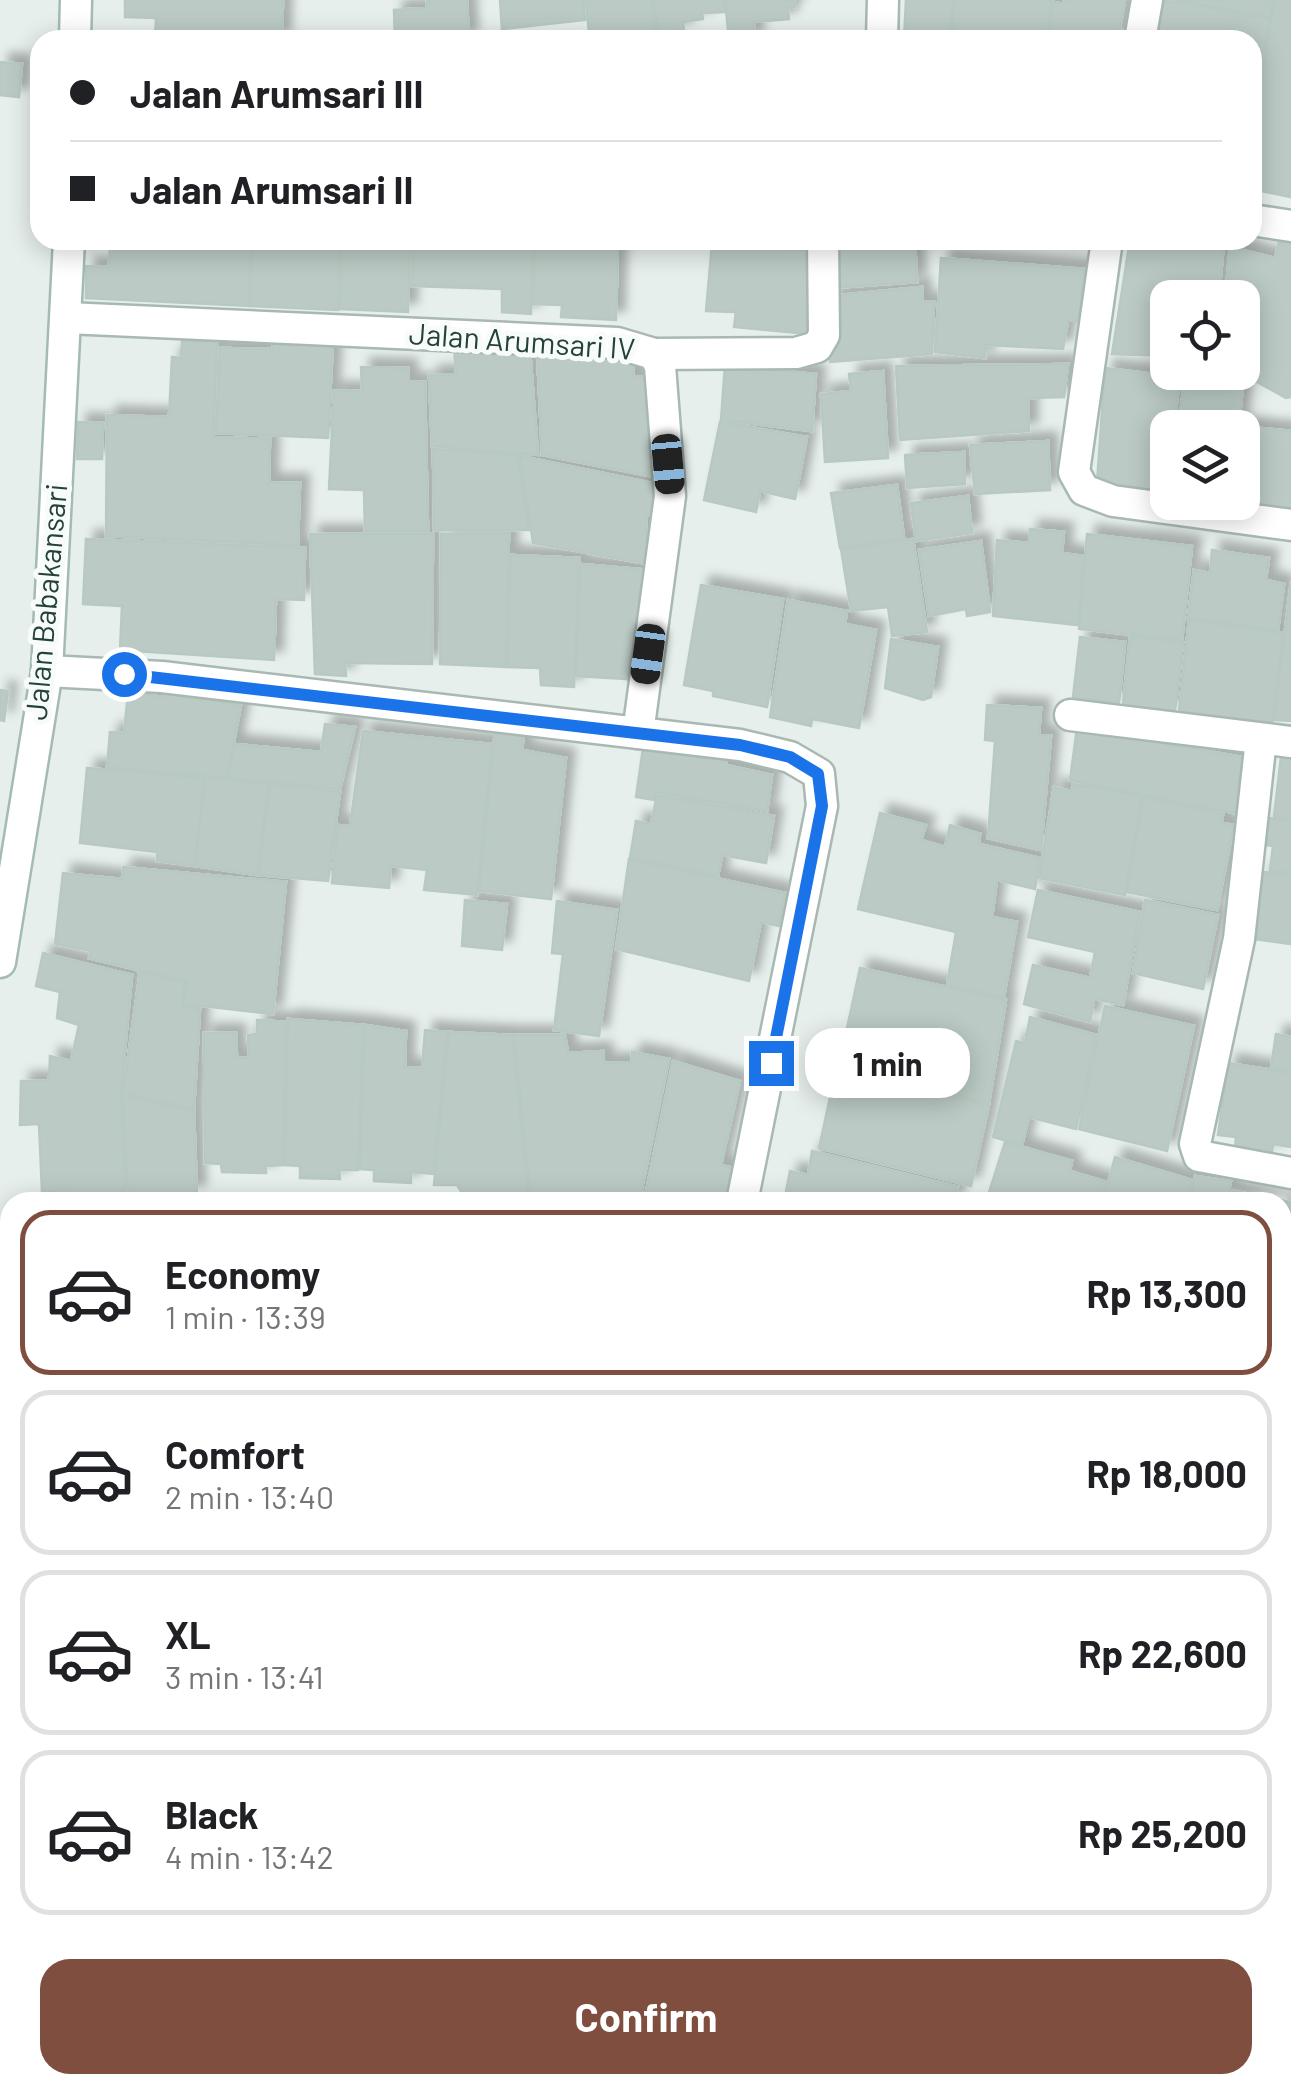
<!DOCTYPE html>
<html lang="en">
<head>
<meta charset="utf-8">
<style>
	body { margin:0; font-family:Barlow,sans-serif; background:#f2f2f2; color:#202124; height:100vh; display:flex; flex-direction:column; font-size:38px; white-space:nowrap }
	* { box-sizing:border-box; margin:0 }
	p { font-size:32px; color:#757577 }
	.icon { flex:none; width:55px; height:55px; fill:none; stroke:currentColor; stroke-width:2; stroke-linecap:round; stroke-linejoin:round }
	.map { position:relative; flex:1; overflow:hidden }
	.panel { position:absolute; left:0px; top:1192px; width:1292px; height:902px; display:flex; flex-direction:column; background:#fff; border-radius:30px 30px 0 0; box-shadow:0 5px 25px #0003 }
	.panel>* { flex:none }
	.guide { position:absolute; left:30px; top:30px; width:1232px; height:220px; border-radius:30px; box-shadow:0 5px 25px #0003; display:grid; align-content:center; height:220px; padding:0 40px; background:#fff }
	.tools { position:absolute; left:1150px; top:280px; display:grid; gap:20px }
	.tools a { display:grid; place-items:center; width:110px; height:110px; border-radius:20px; background:#fff; box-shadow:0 5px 25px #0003; font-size:50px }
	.end { position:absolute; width:45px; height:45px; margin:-22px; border:12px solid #1a73e8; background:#fff; box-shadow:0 0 0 5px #fff }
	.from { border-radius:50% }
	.bubble { position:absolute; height:70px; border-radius:30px; background:#fff; box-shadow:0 5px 25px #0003; font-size:32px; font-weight:700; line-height:70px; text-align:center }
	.car { position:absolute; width:30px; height:60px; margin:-30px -15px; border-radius:12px; box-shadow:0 0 8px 2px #0007; background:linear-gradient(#222 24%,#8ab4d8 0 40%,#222 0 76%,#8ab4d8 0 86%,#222 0) }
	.guide b { display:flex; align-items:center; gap:35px; height:95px; font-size:38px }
	.guide b+b { border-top:2px solid #e0e0e0 }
	.guide i { width:25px; height:25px; background:#202124 }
	ul { padding:18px 0 0; list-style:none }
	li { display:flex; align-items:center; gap:30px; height:165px; margin:0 20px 15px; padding:0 20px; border:5px solid #e0e0e0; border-radius:30px }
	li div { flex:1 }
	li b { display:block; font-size:38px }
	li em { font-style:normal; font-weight:700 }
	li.current { border-color:#7f4e3f }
	li>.icon { width:90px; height:90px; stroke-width:1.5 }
	.action { display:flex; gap:20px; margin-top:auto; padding:20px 40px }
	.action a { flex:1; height:115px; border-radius:30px; background:#7f4e3f; color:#fff; font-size:40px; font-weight:700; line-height:115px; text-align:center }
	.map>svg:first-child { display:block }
</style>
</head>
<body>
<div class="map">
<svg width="1291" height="2093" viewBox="0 0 1291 2093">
	<defs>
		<filter id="shadow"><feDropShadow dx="9" dy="-9" stdDeviation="5" flood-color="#0004"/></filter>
	</defs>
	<rect width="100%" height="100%" fill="#e6efeb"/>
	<g fill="#bbcac4" stroke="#b8c9c2" stroke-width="2.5" filter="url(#shadow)">
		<path d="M125 0H283L282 40H155L156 18 125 17Z"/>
		<path d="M427 0H467L469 40H395L394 10 427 8Z"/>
		<path d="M500 0H583L585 20 502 29Z"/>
		<path d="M586 0H652L655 31 589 35Z"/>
		<path d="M654 0H724L725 12 702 13 703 19 683 22 684 30 657 32Z"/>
		<path d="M725 0H794L795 7 788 8 789 19 754 22 755 40H729Z"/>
		<path d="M906 0H953L950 40H904Z"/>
		<path d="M954 0H1052L1046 40H952Z"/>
		<path d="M1064 0H1125L1118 40H1048L1054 2 1064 4Z"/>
		<path d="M1160 0 1270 19 1261 70 1252 68V40H1154Z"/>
		<path d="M1174 0H1273L1270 17Z"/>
		<path d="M1275 0H1291L1290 197 1252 189V135Z"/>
		<path d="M0 62 22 64 19 97 0 95Z"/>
		<path d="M1252 69 1260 71 1252 116Z"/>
		<path d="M110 240H251L249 306 86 298V266L109 267Z"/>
		<path d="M252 240H340L338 310 250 306Z"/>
		<path d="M342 240H410L408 312 340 309Z"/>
		<path d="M413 240H533L531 314 502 312V289L412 286Z"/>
		<path d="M535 240H618L616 320 561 317 562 305 533 304Z"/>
		<path d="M830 240H915L917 282 833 288Z"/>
		<path d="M1130 240 1224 242 1219 298H1168V356L1112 354Z"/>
		<path d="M1279 241 1291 244V397L1286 398 1239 372 1242 298H1225L1230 247 1275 258Z"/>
		<path d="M712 244 811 251 807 334 734 327 736 312 706 311Z"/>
		<path d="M941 258 1084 269 1078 321 1068 320 1063 349 986 345 985 358 935 352Z"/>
		<path d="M922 287V302H934L932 354 830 362V296Z"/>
		<path d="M273 339 333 341 328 438 216 433 220 348 273 349Z"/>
		<path d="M182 341 217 342 213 437 270 439 269 483H300L298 545 106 536 107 415 169 417 172 357 181 358Z"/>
		<path d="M454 349 530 350 538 455 432 446 429 375 456 374Z"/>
		<path d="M537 350 634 354 633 376 654 378 655 477 542 455Z"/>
		<path d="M1068 364 1064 397 1028 398 1029 431 900 440 896 366Z"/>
		<path d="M725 365 816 374 812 431 721 420Z"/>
		<path d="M361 367 408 368V382H425L428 531H365L364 490 329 489 334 391H362Z"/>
		<path d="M1105 368 1180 377 1174 428H1168L1167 491 1097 483Z"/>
		<path d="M883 371 888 458 825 462 821 394 851 391 849 374Z"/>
		<path d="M1184 380 1243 385 1239 426 1291 431V514L1235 502H1242V428H1179Z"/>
		<path d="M78 422 103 423 102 459H77Z"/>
		<path d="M720 422 807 437 795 499 760 491 756 512 704 500Z"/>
		<path d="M1048 441 1050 490 975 494 970 445Z"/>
		<path d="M433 449 517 455 529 530H434Z"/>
		<path d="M964 452 965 484 907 488 905 455Z"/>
		<path d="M520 456 662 485 663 517 646 515 647 564 533 543Z"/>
		<path d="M897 485 904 538 840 548 831 493Z"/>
		<path d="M968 496 972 533 916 541 911 503Z"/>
		<path d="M1030 529 1064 532 1062 553 1084 556 1078 625 993 616 997 540 1029 543Z"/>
		<path d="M509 533 506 667 440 664 441 534Z"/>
		<path d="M310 534H433L432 664 345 663 346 676 315 674Z"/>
		<path d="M1087 534 1192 546 1182 640 1079 629Z"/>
		<path d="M86 539 305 548 304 600 276 599 274 660 120 650 122 606 83 604Z"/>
		<path d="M913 539 927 632 892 636 888 607 851 611 841 549Z"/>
		<path d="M981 541 990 612 967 616 966 609 929 616 919 550Z"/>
		<path d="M1212 550 1269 558 1266 580 1284 584 1278 630 1188 618 1194 570 1210 573Z"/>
		<path d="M511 555 579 558 574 687 541 685 540 668 507 667Z"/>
		<path d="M580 564 649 570 641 680 576 676Z"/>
		<path d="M1291 582V721L1274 720Z"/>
		<path d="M701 585 783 599 767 707 713 696V691L684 685Z"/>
		<path d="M788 600 847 611 845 624 876 630 859 728 812 719 811 726 770 717Z"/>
		<path d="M1189 620 1283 633 1272 723 1179 711Z"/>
		<path d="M1080 637 1125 642 1119 703 1073 697Z"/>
		<path d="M1130 637 1183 642 1175 711 1123 705Z"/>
		<path d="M891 639 938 647 931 697 923 700 885 688Z"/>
		<path d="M0 690 8 691 4 721 0 720Z"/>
		<path d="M128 693 165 697V693L241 705 227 778 107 767 110 732 124 733Z"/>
		<path d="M987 705 1041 708 1039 735 1051 736 1041 850 988 838 995 741 985 740Z"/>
		<path d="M325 724 355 727 340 789 228 778 235 744 321 752Z"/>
		<path d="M1077 728 1248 758 1239 814 1070 780Z"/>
		<path d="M363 731 492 744 477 895 424 890 427 870 391 866 389 888 332 883 338 825 350 826Z"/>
		<path d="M495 731 524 735 522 750 566 758 551 899 479 891Z"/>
		<path d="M645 734 727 758 726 765 772 775 767 811 656 792 655 800 636 797Z"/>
		<path d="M1281 757 1291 758V819L1274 817Z"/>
		<path d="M87 768 204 778 195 866 157 861V852L80 843Z"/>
		<path d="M205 779 269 784 257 875 195 866Z"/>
		<path d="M270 784 340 792 328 881 258 875Z"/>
		<path d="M1073 784 1142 796 1125 895 1039 878 1054 787 1071 791Z"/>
		<path d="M657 795 774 816 766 863 722 855 718 876 630 858 636 821 651 824Z"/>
		<path d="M1143 797 1223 814 1222 823 1234 825 1217 910 1127 892Z"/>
		<path d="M880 813 926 825 921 840 945 847 950 825 980 834 979 844 1040 858 1035 889 997 880 992 917 1017 922 1004 997 947 985 956 932 858 909Z"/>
		<path d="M1269 818 1291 821V873L1270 871 1273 846 1265 845Z"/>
		<path d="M629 859 785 893 779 926 761 922 749 981 616 949Z"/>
		<path d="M123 867 286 882 273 1014 184 1004 187 982 89 958 91 951 55 944 63 873 122 879Z"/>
		<path d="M1264 872 1291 875V944L1254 939Z"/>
		<path d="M1038 890 1140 912 1123 1005 1094 999 1090 1022 1024 1004 1033 965 1090 978 1095 952 1028 937Z"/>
		<path d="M465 900 507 904 502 950 462 946Z"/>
		<path d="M1145 900 1218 915 1203 989 1133 973Z"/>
		<path d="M557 901 617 910 599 1036 554 1030 563 954 552 953Z"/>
		<path d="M43 953 132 975 121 1093 125 1194 42 1192 39 1124 20 1125 21 1081H49L50 1056 71 1061 79 1025 57 1018 60 992 36 986Z"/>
		<path d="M860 968 1006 1000 989 1103 852 1071 859 1036 846 1033Z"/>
		<path d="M140 972 185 982 182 1006 200 1009 194 1109 123 1093Z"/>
		<path d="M1105 1006 1194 1026 1167 1151 1079 1129Z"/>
		<path d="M1030 1017 1096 1035 1076 1129 1029 1117 1022 1145 993 1137 1016 1041 1025 1043Z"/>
		<path d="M288 1019 363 1025 358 1170H339L340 1179 300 1178V1166L285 1165Z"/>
		<path d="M257 1020 286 1022 283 1165 266 1166V1173L222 1172 221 1164 205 1163 204 1033H236L237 1058H249L248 1035 257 1034Z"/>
		<path d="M365 1025 406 1031 405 1068H422L425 1030 447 1032 433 1174 411 1172V1183L374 1181V1170L360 1169Z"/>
		<path d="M449 1032 512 1035 529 1202H481L466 1199 457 1185H434Z"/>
		<path d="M1276 1034 1291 1037V1071L1271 1068Z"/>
		<path d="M514 1035H565L568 1053 603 1051 604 1063 632 1062V1052L669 1059 639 1202H531Z"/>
		<path d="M673 1061 740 1081 721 1165 733 1168 726 1202H644Z"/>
		<path d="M1228 1063 1291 1073V1147L1273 1144 1272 1153 1235 1148 1236 1137 1218 1135Z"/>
		<path d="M836 1070 989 1105 971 1186 819 1148Z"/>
		<path d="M123 1096 194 1111 197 1194 164 1193V1202L128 1200Z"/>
		<path d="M1005 1142 1072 1161 1070 1171 1107 1182 1100 1202H986Z"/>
		<path d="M812 1151 958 1187 954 1202H784L790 1171 808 1175Z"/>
		<path d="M1115 1157 1192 1180 1187 1202H1103Z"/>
		<path d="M1195 1176 1231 1181 1229 1190 1291 1202V1269L1282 1267V1202H1189Z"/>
		<path d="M1282 1284 1291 1286V1446L1282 1444Z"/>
		<path d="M1282 1684 1291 1686V1745L1282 1743Z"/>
		<path d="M1282 1745 1291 1747V1803L1282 1802Z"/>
		<path d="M1282 1829 1291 1830V1906L1282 1904Z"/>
		<path d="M1282 1914 1291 1916V2017L1282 2016Z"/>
		<path d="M1282 2040 1291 2041V2079L1282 2078Z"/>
		<path d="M1282 2081 1291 2082V2093H1190L1191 2085H1282Z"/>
		<path d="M327 2085H356L357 2093H280Z"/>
		<path d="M360 2085H414L415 2093H361Z"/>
		<path d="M420 2085H505L507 2093H421Z"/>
		<path d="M634 2085H748L749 2093H635Z"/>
		<path d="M782 2085H884L885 2093H782Z"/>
		<path d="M891 2085H998L999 2093H892Z"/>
		<path d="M1022 2085H1091L1090 2093H1030L1022 2092Z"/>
	</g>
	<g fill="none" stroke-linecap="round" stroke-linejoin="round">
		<g stroke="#a8b8b2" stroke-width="35">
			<g id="street">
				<path d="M882 40 883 0"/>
				<path d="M1140 40 1147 0"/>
				<path d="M1252 220 1291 226"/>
				<path d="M1107 240 1074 472 1084 490 1113 501 1291 525"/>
				<path d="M67 318 617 343 654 354 660 366 670 496 638 733"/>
				<path d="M654 354 796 353 817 347 824 335 823 240"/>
				<path d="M47 671 162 677 740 745 790 757 819 774 822 806 742 1202"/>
				<path d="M1070 715 1291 742"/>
				<path d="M1261 739 1239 939 1195 1144 1199 1156 1291 1173"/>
				<path d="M1282 1553 1291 1518"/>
				<path d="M358 2085 359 2093"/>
				<path d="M762 2085 764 2093"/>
				<path d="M88 2093 184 2085"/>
				<path d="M1175 2093 1176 2085"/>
			</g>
		</g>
		<g stroke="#a4bbb3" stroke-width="35">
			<g id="secondary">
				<path d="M75 40 76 0"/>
				<path d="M0 962 47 671 69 240"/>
				<path d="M0 1260H10"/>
				<path d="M1282 1493 1291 1496"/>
			</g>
		</g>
		<use href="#street" stroke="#fff" stroke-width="30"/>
		<use href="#secondary" stroke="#fff" stroke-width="30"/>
	</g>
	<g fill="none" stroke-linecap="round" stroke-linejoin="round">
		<path stroke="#1a73e8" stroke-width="12" d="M124 674 740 745 790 757 818 774 822 806 771 1063"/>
	</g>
	<g text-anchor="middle" stroke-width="10" stroke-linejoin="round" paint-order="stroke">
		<g font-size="30" fill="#24423a" stroke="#f7fbf9">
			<text transform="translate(522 342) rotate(4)" y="10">Jalan Arumsari IV</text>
			<text transform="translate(47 602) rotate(-85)" y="10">Jalan Babakansari</text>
		</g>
	</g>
</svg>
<div class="tools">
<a><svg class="icon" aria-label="locate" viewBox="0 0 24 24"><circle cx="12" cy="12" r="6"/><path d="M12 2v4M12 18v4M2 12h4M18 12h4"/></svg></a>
<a><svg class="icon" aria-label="layers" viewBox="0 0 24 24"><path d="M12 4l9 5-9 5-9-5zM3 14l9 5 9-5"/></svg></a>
</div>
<i class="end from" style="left:124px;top:674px"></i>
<i class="end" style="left:771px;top:1063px"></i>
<div class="bubble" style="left:805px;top:1028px;width:165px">1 min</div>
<i class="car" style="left:668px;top:464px;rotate:175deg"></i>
<i class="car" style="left:648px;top:654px;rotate:188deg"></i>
<div class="guide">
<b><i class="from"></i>Jalan Arumsari III</b>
<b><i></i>Jalan Arumsari II</b>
</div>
<section class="panel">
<ul>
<li class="current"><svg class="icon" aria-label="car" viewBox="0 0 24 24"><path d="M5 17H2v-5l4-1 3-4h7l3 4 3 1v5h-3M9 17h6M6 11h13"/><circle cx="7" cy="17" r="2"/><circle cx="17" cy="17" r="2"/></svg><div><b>Economy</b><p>1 min · 13:39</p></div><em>Rp 13,300</em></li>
<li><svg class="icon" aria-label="car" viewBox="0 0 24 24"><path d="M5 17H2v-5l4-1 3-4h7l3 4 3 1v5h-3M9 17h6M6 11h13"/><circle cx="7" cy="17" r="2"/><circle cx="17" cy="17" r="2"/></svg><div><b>Comfort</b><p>2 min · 13:40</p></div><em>Rp 18,000</em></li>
<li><svg class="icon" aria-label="car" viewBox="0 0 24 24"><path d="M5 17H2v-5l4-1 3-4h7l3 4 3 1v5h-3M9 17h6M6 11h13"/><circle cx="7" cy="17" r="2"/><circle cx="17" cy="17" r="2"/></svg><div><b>XL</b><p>3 min · 13:41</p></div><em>Rp 22,600</em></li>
<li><svg class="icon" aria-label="car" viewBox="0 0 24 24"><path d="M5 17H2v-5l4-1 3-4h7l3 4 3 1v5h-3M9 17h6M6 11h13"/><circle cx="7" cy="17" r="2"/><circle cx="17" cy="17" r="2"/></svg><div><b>Black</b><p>4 min · 13:42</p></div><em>Rp 25,200</em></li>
</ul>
<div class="action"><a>Confirm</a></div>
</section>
</div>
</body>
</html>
